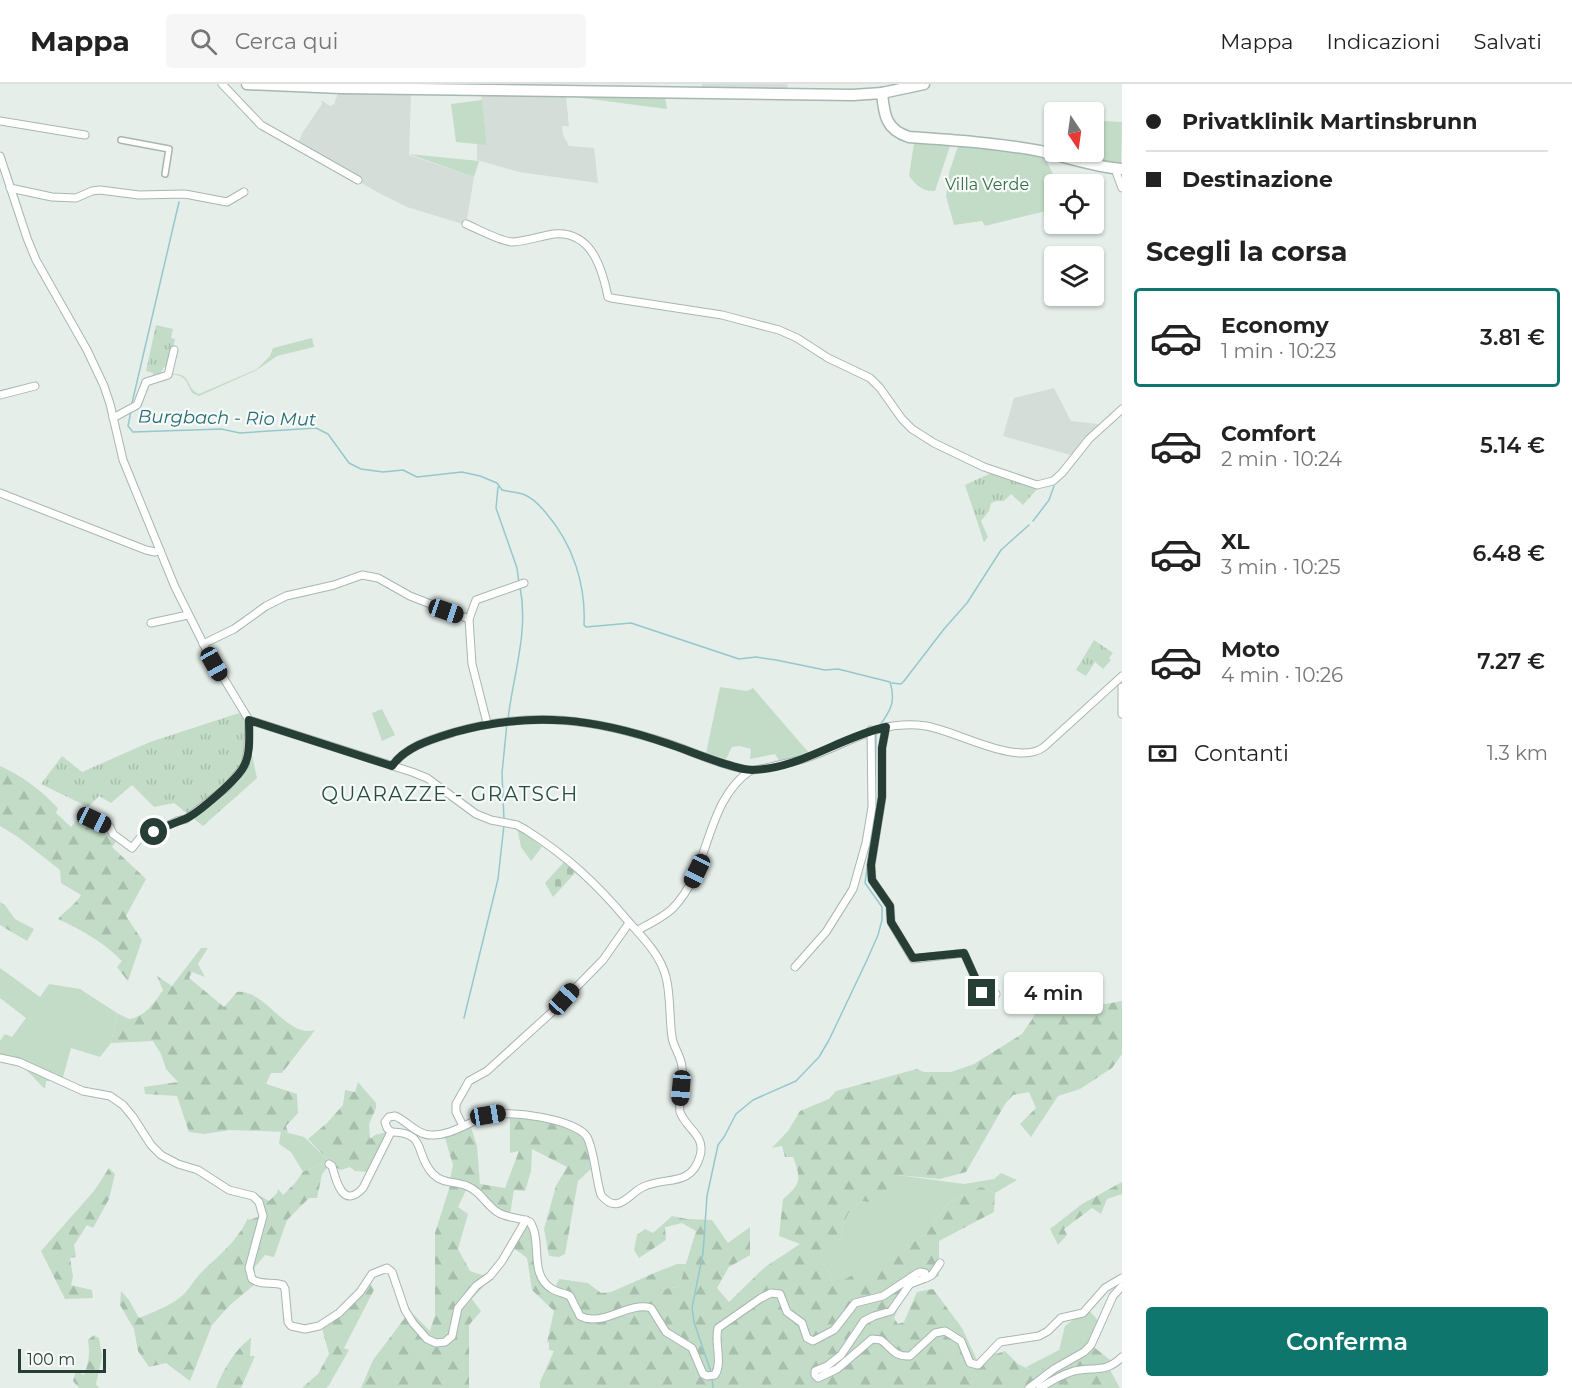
<!DOCTYPE html>
<html lang="it">
<head>
<meta charset="utf-8">
<style>
	body { margin:0; font-family:Montserrat,sans-serif; background:#f6f6f6; color:#222; height:100vh; display:flex; flex-direction:column; font-size:22px; white-space:nowrap }
	* { box-sizing:border-box; margin:0 }
	p { font-size:20px; color:#767676 }
	.icon { flex:none; width:33px; height:33px; fill:none; stroke:currentColor; stroke-width:2; stroke-linecap:round; stroke-linejoin:round }
	.map { position:relative; flex:1; overflow:hidden }
	.drawer { display:flex; flex-direction:column; background:#fff; width:450px }
	.drawer>* { flex:none }
	.banner { display:grid; align-content:center; height:132px; padding:0 24px; background:#fff }
	.needle { width:39px; rotate:167deg }
	.controls { position:absolute; left:1044px; top:18px; display:grid; gap:12px }
	.controls a { display:grid; place-items:center; width:60px; height:60px; border-radius:6px; background:#fff; box-shadow:0 2px 4px #0004; font-size:30px }
	.scale { position:absolute; left:18px; bottom:15px; width:88px; box-sizing:border-box; padding-left:6px; border:3px solid #273e36; border-top:0; font-size:16px; line-height:21px; white-space:nowrap; color:#273e36; -webkit-text-stroke:4px #f7faf8; paint-order:stroke }
	.end { position:absolute; width:27px; height:27px; margin:-14px; border:8px solid #273e36; background:#fff; box-shadow:0 0 0 3px #fff }
	.from { border-radius:50% }
	.bubble { position:absolute; height:42px; border-radius:6px; background:#fff; box-shadow:0 2px 4px #0004; font-size:20px; font-weight:600; line-height:42px; text-align:center }
	.car { position:absolute; width:18px; height:36px; margin:-18px -9px; border-radius:8px; box-shadow:0 0 4px 2px #0007; background:linear-gradient(#222 24%,#8ab4d8 0 40%,#222 0 76%,#8ab4d8 0 86%,#222 0) }
	.banner b { display:flex; align-items:center; gap:21px; height:57px; font-size:22px }
	.banner b+b { border-top:2px solid #e0e0e0 }
	.banner i { width:15px; height:15px; background:#222 }
	ul { padding:0; list-style:none }
	li { display:flex; align-items:center; gap:18px; height:99px; margin:0 12px 9px; padding:0 12px; border:3px solid transparent; border-radius:6px }
	li div { flex:1 }
	li b { display:block; font-size:22px }
	li em { font-style:normal; font-weight:600 }
	li.selected { border-color:#0f766e }
	li>.icon { width:54px; height:54px; stroke-width:1.5 }
	h2 { padding:0 24px; font-size:27px; line-height:72px }
	.pay { display:flex; align-items:center; gap:15px; height:66px; padding:0 24px; font-size:22px }
	.pay p { margin-inline-start:auto }
	.cta { display:flex; gap:12px; margin-top:auto; padding:12px 24px }
	.cta a { flex:1; height:69px; border-radius:6px; background:#0f766e; color:#fff; font-size:24px; font-weight:600; line-height:69px; text-align:center }
	header { display:flex; align-items:center; gap:36px; box-sizing:border-box; height:84px; padding:0 30px; background:#fff; border-bottom:2px solid #e0e0e0 }
	header strong { font-size:28px }
	nav { display:flex; gap:33px; margin-inline-start:auto; font-size:21px }
	.search { width:420px; height:54px; background:#f6f6f6; display:flex; align-items:center; gap:15px; box-sizing:border-box; padding:0 21px; border-radius:6px; color:#767676; font-size:22px }
	main { display:flex; flex:1; min-height:0 }
	.map>svg:first-child { display:block }
</style>
</head>
<body>
<header>
<strong>Mappa</strong>
<div class="search"><svg class="icon" aria-label="search" viewBox="0 0 24 24"><circle cx="10" cy="10" r="6"/><path d="M15 15l6 6"/></svg>Cerca qui</div>
<nav><a>Mappa</a><a>Indicazioni</a><a>Salvati</a></nav>
</header>
<main>
<div class="map">
<svg width="1122" height="1304" viewBox="0 0 1122 1304">
	<defs>
		<pattern id="forest-firs" width="22" height="20" patternUnits="userSpaceOnUse" patternTransform="scale(1.5)"><rect width="22" height="20" fill="#c2dcc7"/><path d="M5 1l3.5 6h-7zM16 11l3.5 6h-7z" fill="#a7beac"/></pattern>
		<pattern id="cemetery-stones" width="16" height="16" patternUnits="userSpaceOnUse" patternTransform="scale(1.5)"><rect width="16" height="16" fill="#c2dcc7"/><path d="M2 7V4a2 2 0 0 1 4 0v3zM10 15v-3a2 2 0 0 1 4 0v3z" fill="#a7beac"/></pattern>
		<pattern id="park-tufts" width="24" height="20" patternUnits="userSpaceOnUse" patternTransform="scale(1.5)"><rect width="24" height="20" fill="#c2dcc7"/><path d="M3 7l-1-3M5 7V3M7 7l1-3M15 17l-1-3M17 17v-4M19 17l1-3" fill="none" stroke="#a7beac"/></pattern>
	</defs>
	<rect width="100%" height="100%" fill="#e6eeea"/>
	<g fill="#d5ddd9">
		<path d="M702 0H787L788 6 702 3Z"/>
		<path d="M340 4 411 10 409 71 474 93 466 141 407 123 377 108 297 61 303 48 322 20 321 16 330 22 334 20Z"/>
		<path d="M481 10 566 12 569 42H562L563 51 569 62 594 64 598 99 519 88 477 76V60H487Z"/>
		<path d="M1054 304 1071 337 1098 340 1074 372 1003 352 1014 314Z"/>
	</g>
	<g fill="#c2dcc7">
		<path d="M567 12 665 13 667 25Z"/>
		<path d="M482 16 487 61 456 58 451 20Z"/>
		<path d="M1100 37 1122 38 1121 82 1102 79Z"/>
		<path d="M915 53 952 56 935 107C923 108 917 102 909 92Z"/>
		<path d="M959 59 1047 71 1046 76 1058 100H1054V125L985 142 982 137 954 141 946 112 949 89Z"/>
		<path d="M409 70 479 77 474 93Z"/>
		<path d="M312 254 314 263 277 272 257 286 199 312 192 309C185 294 185 292 170 290 193 288 185 305 199 310L257 285 270 272 273 264Z"/>
		<path d="M720 603 747 607 753 604 809 669 780 678 775 670 750 675 751 665 739 662 732 663 726 675 706 669Z"/>
		<path d="M382 625 395 651 382 657 372 629Z"/>
		<path d="M517 743 542 763 531 777 521 763Z"/>
		<path d="M0 884 40 913 49 900 80 905 117 929 111 959 100 973 71 964 62 997H46L45 1005 18 978 0 974V957L5 950 12 953 26 934 0 914Z"/>
		<path d="M281 1047 304 1053 328 1076 303 1088 291 1068 279 1060Z"/>
		<path d="M1001 1089 1017 1096 995 1109 981 1103 947 1120 926 1150 833 1203 829 1187 820 1177V1169L841 1154C843 1136 847 1128 861 1117L878 1118 897 1091 964 1100 994 1095Z"/>
		<path d="M677 1180H686L679 1203 661 1205 659 1187Z"/>
		<path d="M1088 1225 1101 1240 1092 1259 1047 1291 1031 1286 1026 1283 1059 1266 1065 1242Z"/>
	</g>
	<g fill="url(#forest-firs)">
		<path d="M0 682C21 691 42 707 58 724L56 729 71 743 82 730 117 756 112 763 146 795 126 832 142 856 128 897 117 883 122 877C105 859 80 845 58 835 66 826 75 821 81 811L61 799 60 786 18 753 0 742Z"/>
		<path d="M0 818 5 821 15 835 34 845 27 857 0 841Z"/>
		<path d="M201 864H208L198 880 205 893 192 888 189 894 224 923 237 908C266 905 287 955 315 946L282 989H271L266 1000 297 1010 298 1029 286 1042 288 1048 230 1046 204 1050 189 1048 177 1012 145 1010 144 1003 178 998 166 985 161 970 153 957 111 959 117 929 129 935C145 933 155 918 163 906L157 892 172 902Z"/>
		<path d="M1078 892 1093 894 1100 921 1122 917V970L1112 984 1080 1005 1058 1012 1031 1053 1020 1040 1036 1024 1029 1008 1013 1011 1005 1020 966 1088 940 1095 897 1091 878 1119 861 1117C847 1128 843 1136 841 1154L820 1169V1177L829 1187 833 1202 926 1150 947 1120 981 1103 995 1109 994 1128 939 1157V1192L926 1198 911 1202 901 1219 894 1234 898 1240 904 1238 917 1208 933 1205 962 1244 977 1276 1005 1267 1018 1280 1031 1286 1041 1281 1047 1290 1091 1261 1113 1278 1110 1286 1120 1304H540V1298L554 1267 549 1266V1259L547 1258 554 1227 532 1206 527 1174 512 1163 527 1139 532 1145 537 1190 553 1208 559 1195 588 1199 601 1209 611 1208 659 1187 662 1205 679 1203 696 1147 682 1139 665 1143 666 1156 639 1174 634 1166 637 1151 645 1145 653 1149 672 1132 687 1135 712 1136 728 1159 750 1143V1171L729 1183 717 1204 729 1218 765 1183 800 1160 779 1152 783 1115C802 1100 801 1094 793 1073H785L782 1062 772 1064 788 1047 800 1027 829 1015 836 1007 917 985 924 988H951L974 980 1022 950 1033 934 1041 918Z"/>
		<path d="M358 998 376 1019V1024L369 1040 370 1055 375 1051 387 1048 368 1088 355 1087 350 1083 341 1086 330 1080 322 1090 317 1114H309L287 1136 274 1173 265 1171 255 1183 253 1202 230 1221 212 1241 190 1297 166 1279 149 1283 138 1267 134 1245 120 1221 121 1207 129 1216 139 1234C154 1228 173 1221 185 1209 190 1204 194 1196 199 1191 219 1170 235 1161 248 1134L249 1136 261 1132 262 1127 251 1111 252 1107 269 1117 277 1109 278 1105 283 1111 295 1099 303 1088 328 1076 308 1055 327 1039 343 1021 345 1006 355 1008Z"/>
		<path d="M510 1033C528 1035 578 1037 586 1057 589 1065 589 1076 591 1085L578 1097 565 1170 559 1173 549 1172 544 1145 556 1102 567 1083 532 1065 531 1087 525 1107 514 1106 510 1130 499 1127 469 1099 450 1096 453 1081 445 1054 470 1040 477 1062 480 1100 505 1104 519 1067 510 1069Z"/>
		<path d="M109 1084 115 1090 109 1115 93 1144 87 1141 74 1161 76 1173 70 1174 73 1193 71 1201 92 1206 93 1214 65 1215 41 1167 94 1107Z"/>
		<path d="M1122 1098V1110L1107 1115 1101 1130 1092 1124 1064 1145 1067 1151 1058 1161 1050 1145 1082 1120Z"/>
		<path d="M450 1102 467 1104 458 1123 468 1130 458 1165 470 1187 491 1194 472 1215 481 1227 469 1241V1304H361L373 1276 410 1227 430 1247 435 1231V1149Z"/>
		<path d="M369 1197 374 1206 344 1264 349 1266 329 1301 326 1304H302L318 1290 329 1270 321 1240Z"/>
		<path d="M94 1251 99 1254 102 1273 96 1300 99 1304H79L73 1297 76 1287 84 1291C89 1279 90 1269 88 1256Z"/>
		<path d="M251 1254 250 1272H255L241 1304H216C223 1286 235 1265 251 1254Z"/>
	</g>
	<path fill="url(#cemetery-stones)" d="M564 778 576 788 553 813 545 799Z"/>
	<g fill="url(#park-tufts)">
		<path d="M156 241 173 245 171 254 175 255 168 284 164 283 161 289 153 291V289L146 287Z"/>
		<path d="M991 389 1037 405 1023 421 1011 410 1004 417H997L991 419 989 427 981 437 988 453 984 458 965 401Z"/>
		<path d="M1094 556 1113 569 1109 574 1111 576 1103 585 1095 578 1086 592 1076 586Z"/>
		<path d="M239 629 244 634 257 694 203 742 174 719 154 723 132 701 111 719 99 712 88 723 41 700 62 672 82 688 150 658Z"/>
	</g>
	<g fill="none" stroke-linecap="round" stroke-linejoin="round">
		<g stroke="#95c8cc" stroke-width="1.5">
			<path d="M132 319 179 118"/>
			<path d="M131 327 128 342 133 348 221 345 240 349 316 344 328 350 349 379 361 385 383 388 403 386 417 393 462 388 480 392 497 399 502 406C509 408 518 408 525 411 533 414 541 423 546 429 573 460 586 501 584 541L586 543 631 539 739 575 756 573 776 576 825 586 838 585 890 598C896 617 891 626 880 641"/>
			<path d="M498 403 496 424 517 484 519 499"/>
			<path d="M1033 437 1049 416 1054 402"/>
			<path d="M892 599 901 600 904 597 944 545 967 519 1001 466 1029 441"/>
			<path d="M508 635C513 591 529 548 520 503"/>
			<path d="M875 719 876 650"/>
			<path d="M504 736 502 689 507 639"/>
			<path d="M464 934 498 795 504 741"/>
			<path d="M711 1288 694 1238 692 1224 703 1169 707 1112 718 1061 724 1053 736 1030 753 1016 796 997 819 973 829 956 867 876 878 851 882 836V823L865 799 875 727"/>
			<path d="M712 1293 713 1304"/>
		</g>
		<g stroke="#a9b6b0" stroke-width="8">
			<path id="pedestrian" d="M121 56 169 65 165 90"/>
		</g>
		<g stroke="#a9b6b0" stroke-width="9">
			<g id="minor">
				<path d="M222 0 261 41 358 96"/>
				<path d="M0 37 85 51"/>
				<path d="M0 72 27 154 36 176 87 266 104 302 110 320 123 376 175 503 206 565 249 636"/>
				<path d="M1115 85 1122 104"/>
				<path d="M10 104 52 113 76 114 92 107 100 106 139 111 185 110 227 118 244 108"/>
				<path d="M466 140C478 145 501 158 513 158 527 157 541 152 554 150 591 147 602 183 608 213L611 214 722 231 779 246 797 254 828 274 870 294 880 304 902 335 912 345 934 359 984 383 1037 401 1053 397 1062 389 1089 355 1122 325"/>
				<path d="M0 311 35 302"/>
				<path d="M113 334 137 321 146 298 168 291 174 266"/>
				<path d="M0 409 146 466 155 468 160 466"/>
				<path d="M469 535 472 580 487 639"/>
				<path d="M151 539 188 531"/>
				<path d="M203 560 234 545 266 522 286 512 334 501 362 491 378 494 410 512 469 535 476 516 524 499"/>
				<path d="M1122 603V630"/>
				<path d="M249 636 412 688 427 694 476 730 491 736 517 741 526 746C567 772 597 800 628 837 643 854 660 870 666 893 671 913 669 933 672 953 673 963 681 971 682 983 684 998 678 1013 680 1028 686 1045 706 1051 700 1072 691 1104 665 1092 643 1103 628 1110 618 1132 601 1111 596 1096 594 1065 587 1053 576 1035 507 1025 487 1032 468 1038 451 1052 431 1051 417 1051 407 1037 395 1032L389 1033 385 1038 387 1044 391 1048"/>
				<path d="M886 643 882 664V713L871 781 872 796 890 822 891 838 913 875 964 869 982 909 996 910"/>
				<path d="M392 682C406 662 432 655 455 648 534 626 596 635 673 661 692 668 734 686 752 686 762 686 773 682 783 680 792 678 801 676 809 673 851 659 878 635 926 642 957 647 1017 683 1044 663L1122 592"/>
				<path d="M94 737 110 743 113 750 132 764 140 754 177 737 186 735 226 704 245 681 248 665 249 636"/>
				<path d="M638 846C649 840 664 833 673 824 712 784 704 718 751 686"/>
				<path d="M795 883 826 848 853 805 866 759 872 723 871 646"/>
				<path d="M0 974 19 978 83 1007 110 1012 123 1021 133 1033 151 1061 161 1071 178 1080 198 1086 229 1106 253 1112 259 1118 263 1132 249 1184 252 1195C262 1202 272 1197 283 1201L285 1205 288 1238 291 1242 305 1245 319 1242 339 1229 360 1208 372 1190 387 1184 392 1188 405 1226 413 1239 427 1255 436 1259 445 1258 452 1252 458 1224 476 1202 490 1192 502 1177 526 1136"/>
				<path d="M463 1042 456 1028V1020L469 997 487 987 552 928 603 876 629 839"/>
				<path d="M391 1048C428 1048 414 1071 433 1090 443 1100 455 1097 467 1102 481 1107 487 1123 499 1129 508 1134 521 1134 530 1138 543 1158 528 1190 552 1205 557 1208 564 1209 570 1212L580 1232C603 1244 628 1217 651 1224L666 1248 692 1264 703 1290 707 1292 715 1291C723 1278 714 1258 718 1244L761 1214 771 1209 780 1210 787 1228 802 1239 807 1254 813 1257 834 1246 855 1219 883 1212 916 1190 920 1188 925 1189 926 1194 910 1200 891 1227 874 1232 864 1237 841 1271 827 1282 815 1287V1291L818 1294 837 1285 872 1255 881 1256C892 1264 894 1273 910 1272L935 1249 945 1247 961 1257 970 1279 978 1281 1000 1258 1039 1252 1048 1247 1061 1234 1083 1229 1105 1204 1122 1194"/>
				<path d="M329 1080 332 1082C336 1097 343 1126 363 1104L391 1048"/>
				<path d="M926 1194 932 1191 940 1179"/>
				<path d="M1029 1304 1054 1285 1084 1268 1091 1261 1113 1212 1122 1202"/>
				<path d="M1040 1304C1051 1297 1061 1291 1074 1287 1094 1282 1105 1290 1122 1273"/>
			</g>
		</g>
		<g stroke="#a6b8b0" stroke-width="13">
			<g id="secondary">
				<path d="M247 0 341 4 853 11 882 9 924 0"/>
				<path d="M882 9C884 31 886 46 909 53 953 56 997 59 1040 67 1067 73 1094 83 1122 85"/>
			</g>
		</g>
		<use href="#pedestrian" stroke="#fff" stroke-width="5"/>
		<use href="#minor" stroke="#fff" stroke-width="7"/>
		<use href="#secondary" stroke="#fff" stroke-width="10"/>
	</g>
	<g fill="none" stroke-linecap="round" stroke-linejoin="round">
		<path stroke="#273e36" stroke-width="8" d="M154 748C164 743 174 739 185 735 197 730 238 695 244 682 251 669 249 650 249 636L392 682C406 662 433 655 455 648 532 627 594 634 669 660 688 666 734 686 752 686 800 685 840 653 886 643L882 664V713L871 781 872 796 890 822 891 838 913 874 964 869 982 909"/>
	</g>
	<g text-anchor="middle" stroke-width="4.5" stroke-linejoin="round" paint-order="stroke">
		<g font-size="16" fill="#357147" stroke="#f7faf8">
			<text x="987" y="106">Villa Verde</text>
		</g>
		<g font-size="18" font-style="italic" fill="#276e74" stroke="#f7faf8">
			<text transform="translate(227 334) rotate(1)" y="6">Burgbach - Rio Mut</text>
		</g>
		<g font-size="20" letter-spacing="1.5" fill="#254e40" stroke="#f7faf8">
			<text x="450" y="717">QUARAZZE - GRATSCH</text>
		</g>
	</g>
</svg>
<div class="controls">
<a><svg class="needle" viewBox="-14 -14 28 28"><path d="M0-13l5 13h-10z" fill="#e53935"/><path d="M0 13l5-13h-10z" fill="#767676"/></svg></a>
<a><svg class="icon" aria-label="locate" viewBox="0 0 24 24"><circle cx="12" cy="12" r="6"/><path d="M12 2v4M12 18v4M2 12h4M18 12h4"/></svg></a>
<a><svg class="icon" aria-label="layers" viewBox="0 0 24 24"><path d="M12 4l9 5-9 5-9-5zM3 14l9 5 9-5"/></svg></a>
</div>
<div class="scale">100 m</div>
<i class="end from" style="left:154px;top:748px"></i>
<i class="end" style="left:982px;top:909px"></i>
<div class="bubble" style="left:1004px;top:888px;width:99px">4 min</div>
<i class="car" style="left:446px;top:527px;rotate:109deg"></i>
<i class="car" style="left:214px;top:580px;rotate:151deg"></i>
<i class="car" style="left:94px;top:736px;rotate:115deg"></i>
<i class="car" style="left:697px;top:787px;rotate:206deg"></i>
<i class="car" style="left:564px;top:915px;rotate:42deg"></i>
<i class="car" style="left:681px;top:1004px;rotate:185deg"></i>
<i class="car" style="left:488px;top:1031px;rotate:81deg"></i>
</div>
<section class="drawer">
<div class="banner">
<b><i class="from"></i>Privatklinik Martinsbrunn</b>
<b><i></i>Destinazione</b>
</div>
<h2>Scegli la corsa</h2>
<ul>
<li class="selected"><svg class="icon" aria-label="car" viewBox="0 0 24 24"><path d="M5 17H2v-5l4-1 3-4h7l3 4 3 1v5h-3M9 17h6M6 11h13"/><circle cx="7" cy="17" r="2"/><circle cx="17" cy="17" r="2"/></svg><div><b>Economy</b><p>1 min · 10:23</p></div><em>3.81 €</em></li>
<li><svg class="icon" aria-label="car" viewBox="0 0 24 24"><path d="M5 17H2v-5l4-1 3-4h7l3 4 3 1v5h-3M9 17h6M6 11h13"/><circle cx="7" cy="17" r="2"/><circle cx="17" cy="17" r="2"/></svg><div><b>Comfort</b><p>2 min · 10:24</p></div><em>5.14 €</em></li>
<li><svg class="icon" aria-label="car" viewBox="0 0 24 24"><path d="M5 17H2v-5l4-1 3-4h7l3 4 3 1v5h-3M9 17h6M6 11h13"/><circle cx="7" cy="17" r="2"/><circle cx="17" cy="17" r="2"/></svg><div><b>XL</b><p>3 min · 10:25</p></div><em>6.48 €</em></li>
<li><svg class="icon" aria-label="car" viewBox="0 0 24 24"><path d="M5 17H2v-5l4-1 3-4h7l3 4 3 1v5h-3M9 17h6M6 11h13"/><circle cx="7" cy="17" r="2"/><circle cx="17" cy="17" r="2"/></svg><div><b>Moto</b><p>4 min · 10:26</p></div><em>7.27 €</em></li>
</ul>
<div class="pay"><svg class="icon" aria-label="cash" viewBox="0 0 24 24"><path d="M3 7h18v10H3z"/><circle cx="12" cy="12" r="2"/></svg>Contanti<p>1.3 km</p></div>
<div class="cta"><a>Conferma</a></div>
</section>
</main>
</body>
</html>
